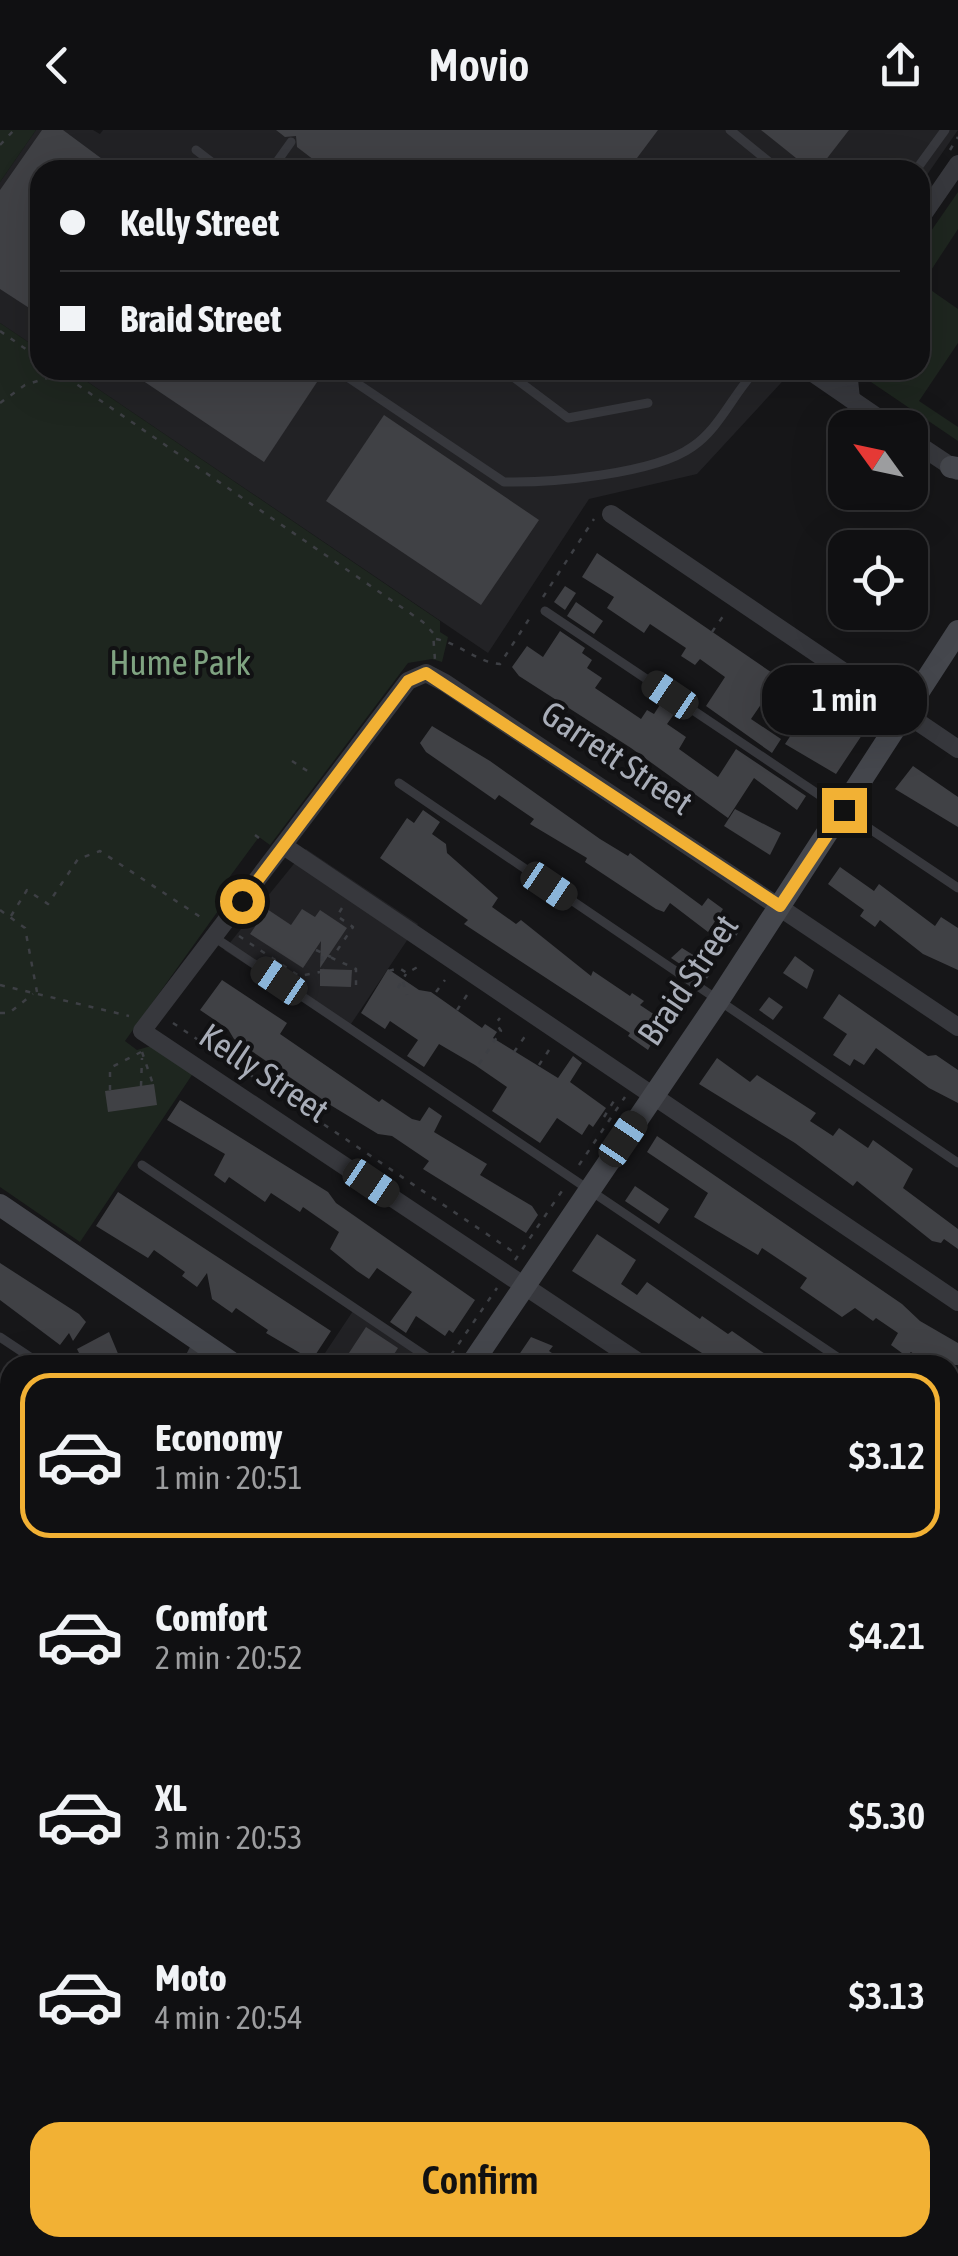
<!DOCTYPE html>
<html lang="en">
<head>
<meta charset="utf-8">
<style>
	body { margin:0; font-family:"Asap Condensed",sans-serif; background:#19191b; color:#f1f3f6; height:100vh; display:flex; flex-direction:column; font-size:38px; white-space:nowrap }
	* { box-sizing:border-box; margin:0 }
	p { font-size:32px; color:#9c9d9f }
	.icon { flex:none; width:55px; height:55px; fill:none; stroke:currentColor; stroke-width:2; stroke-linecap:round; stroke-linejoin:round }
	.map { position:relative; flex:1; overflow:hidden }
	.panel { position:absolute; left:0px; top:1225px; width:960px; height:902px; display:flex; flex-direction:column; background:#101012; border-radius:30px 30px 0 0; box-shadow:0 10px 40px #0002,0 0 0 2px #303032 }
	.panel>* { flex:none }
	.hud { position:absolute; left:30px; top:30px; width:900px; height:220px; border-radius:30px; box-shadow:0 10px 40px #0002,0 0 0 2px #303032; display:grid; align-content:center; height:220px; padding:0 30px; background:#101012 }
	.needle { width:65px; rotate:303deg }
	.tools { position:absolute; left:828px; top:280px; display:grid; gap:20px }
	.tools a { display:grid; place-items:center; width:100px; height:100px; border-radius:20px; background:#101012; box-shadow:0 10px 40px #0002,0 0 0 2px #303032; font-size:50px }
	.end { position:absolute; width:45px; height:45px; margin:-22px; border:12px solid #f2b134; background:#111; box-shadow:0 0 0 5px #111 }
	.from { border-radius:50% }
	.bubble { position:absolute; height:70px; border-radius:30px; background:#101012; box-shadow:0 10px 40px #0002,0 0 0 2px #303032; font-size:32px; font-weight:600; line-height:70px; text-align:center }
	.car { position:absolute; width:30px; height:60px; margin:-30px -15px; border-radius:12px; box-shadow:0 0 8px 2px #0007; background:linear-gradient(#222 24%,#8ab4d8 0 40%,#222 0 76%,#8ab4d8 0 86%,#222 0) }
	.hud b { display:flex; align-items:center; gap:35px; height:95px; font-size:38px }
	.hud b+b { border-top:2px solid #303032 }
	.hud i { width:25px; height:25px; background:#f1f3f6 }
	ul { padding:18px 0 0; list-style:none }
	li { display:flex; align-items:center; gap:30px; height:165px; margin:0 20px 15px; padding:0 10px; border:5px solid transparent; border-radius:30px }
	li div { flex:1 }
	li b { display:block; font-size:38px }
	li em { font-style:normal; font-weight:600 }
	li.active { border-color:#f2b134 }
	li>.icon { width:90px; height:90px; stroke-width:1.5 }
	.cta { display:flex; gap:20px; margin-top:auto; padding:20px 30px }
	.cta a { flex:1; height:115px; border-radius:30px; background:#f2b134; color:#111; font-size:40px; font-weight:600; line-height:115px; text-align:center }
	header { display:flex; justify-content:space-between; align-items:center; height:130px; padding:0 30px; background:#101012; font-size:45px; font-weight:600 }
	.map>svg:first-child { display:block }
</style>
</head>
<body>
<header><svg class="icon" aria-label="back" viewBox="0 0 24 24"><path d="M15 5l-7 7 7 7"/></svg>Movio<svg class="icon" aria-label="share" viewBox="0 0 24 24"><path d="M12 15V3M7 8l5-5 5 5M5 13v7h14v-7"/></svg></header>
<div class="map">
<svg width="958" height="2126" viewBox="0 0 958 2126">
	<rect width="100%" height="100%" fill="#161618"/>
	<g fill="#222225">
		<path d="M36 0H93L100 4 103 0H958L920 55V40H40V220L0 193V52Z"/>
		<path d="M70 240H793L697 344 589 369 488 523Z"/>
		<path d="M306 719 418 794 347 900 224 820Z"/>
		<path d="M353 1181 438 1235H317Z"/>
		<path d="M950 1580 958 1585V1704L950 1698Z"/>
		<path d="M950 1739 958 1744V1858L950 1853Z"/>
	</g>
	<g fill="#1e261f">
		<path d="M0 0H36L0 52Z"/>
		<path d="M958 62V99L922 154 958 179V213L919 271 958 297V311L871 252 864 240H920V117Z"/>
		<path d="M0 193 40 220V240H70L440 491V502L448 507 442 532 432 529 408 533 270 715 259 707 220 760 228 767 125 911 137 920 151 916 194 942 80 1112 0 1057Z"/>
	</g>
	<g fill="#404145">
		<path d="M42 0H63L117 40H40V185L0 159V60Z"/>
		<path d="M276 0H658L628 40H327L297 17 296 6 285 7Z"/>
		<path d="M761 0H849L818 40H811Z"/>
		<path d="M127 240H325L264 332Z"/>
		<path d="M384 285 539 390 481 475 326 371Z"/>
		<path d="M597 423 806 566 801 573 840 598 846 589 864 602 836 644 785 614 801 590 766 567 751 589 781 609 772 623 706 576 725 547 700 529 695 535 681 526 686 518 650 494 644 503 607 478 614 467 582 447Z"/>
		<path d="M565 456 576 463 565 480 554 472Z"/>
		<path d="M576 472 603 491 594 504 567 486Z"/>
		<path d="M560 501 585 518 582 523 592 530 587 538 602 548 595 558 641 589 647 580 654 584 663 570 677 580 667 594 686 607 679 619 718 647 736 619 806 666 797 680 754 648 728 688 631 618 519 546 512 537 527 516 543 527Z"/>
		<path d="M432 596 490 631 600 709 628 726 630 723 702 776 708 768 723 779 708 802 670 773 664 782 656 779 585 732 587 728 530 694 534 689 499 665 495 670 426 622 420 613Z"/>
		<path d="M913 636 958 667V697L895 659Z"/>
		<path d="M735 679 781 703 770 725 724 696Z"/>
		<path d="M423 680 440 692 432 704 446 714 447 723 498 768 492 777 516 794 521 790 591 846 593 841 630 866 632 863 644 871 640 875 664 891 648 920 628 906 630 903 464 794 468 790 380 728 407 688 414 693Z"/>
		<path d="M840 737 874 761 879 754 935 796 941 787 958 798V840L923 824 880 790 875 797 860 786 864 780 828 754Z"/>
		<path d="M267 779 291 795 302 779 315 787 320 780 347 798 320 838 321 811 303 838 250 804Z"/>
		<path d="M682 818 703 831 695 844 671 828Z"/>
		<path d="M795 826 814 840 807 859 783 843Z"/>
		<path d="M320 839 352 840 351 857 320 856Z"/>
		<path d="M388 839 419 860 431 862 482 898 485 894 497 902 493 908 558 948 573 926 582 933 570 952 606 978 593 997 589 994 582 1005 557 988 540 1013 492 981 507 957 475 935 439 914 424 937 407 926 418 910 390 891 385 899 361 883Z"/>
		<path d="M222 850 287 893 280 904 379 972 382 969 412 989 420 991 429 977 442 986 434 1002 487 1034 480 1045 532 1076 538 1085 526 1103 423 1039 429 1031 392 1006 378 1004 332 976 234 909 228 899 200 880Z"/>
		<path d="M839 864 928 926 936 925 958 940V973L929 958 876 918 864 935 854 929 850 936 833 925 847 904 823 888Z"/>
		<path d="M769 867 783 877 773 890 759 880Z"/>
		<path d="M717 928 750 952 757 945 816 983 810 991 833 1006 839 998 868 1018 873 1010 913 1039 903 1058 958 1099V1119L944 1109 941 1113 932 1111 857 1051 853 1056 795 1013 699 954Z"/>
		<path d="M154 954 157 975 108 982 105 961Z"/>
		<path d="M180 970 328 1062 336 1073 475 1170 453 1203 449 1200 445 1206 416 1186 406 1203 390 1192 412 1162 377 1138 369 1149 357 1141 330 1119 339 1102 303 1077 300 1082 271 1063 265 1072 229 1047 225 1053 214 1045 225 1024 167 990Z"/>
		<path d="M657 1006 902 1174 920 1191 958 1213V1235H929L911 1222 906 1226 891 1215 898 1203 876 1188 873 1191 855 1178 842 1187 800 1158 807 1148 762 1118 758 1125 694 1087 708 1063 647 1022Z"/>
		<path d="M635 1056 669 1079 659 1094 625 1071Z"/>
		<path d="M118 1062 331 1201 312 1230 266 1203 268 1200 236 1178 232 1183 212 1169 207 1143 197 1157 182 1146 185 1142 154 1120 148 1128 96 1096Z"/>
		<path d="M597 1104 636 1130 621 1154 637 1165 647 1152 700 1189 702 1186 728 1204 732 1201 781 1235H721L572 1141Z"/>
		<path d="M0 1133 79 1184 86 1192 73 1211 69 1203 60 1215 0 1170Z"/>
		<path d="M366 1197 398 1218 387 1235H376L364 1227 359 1234 347 1226Z"/>
		<path d="M109 1202 119 1226 102 1235H85L77 1219Z"/>
		<path d="M531 1207 553 1216 549 1221 570 1235H512Z"/>
	</g>
	<g fill="none" stroke-linecap="round" stroke-linejoin="round">
		<g stroke="#3d3f44" stroke-width="2.5" stroke-dasharray="5 8" stroke-linecap="butt">
			<path d="M0 15 14 0"/>
			<path d="M950 20 958 7"/>
			<path d="M0 201 40 229"/>
			<path d="M56 240 423 492 433 503 435 530"/>
			<path d="M0 273 25 255 60 244"/>
			<path d="M543 467 594 389"/>
			<path d="M712 502 726 482"/>
			<path d="M436 509C459 513 476 532 500 534L531 486"/>
			<path d="M292 631 312 644"/>
			<path d="M255 705 259 708"/>
			<path d="M342 778 337 786 353 797 332 828 356 839V855"/>
			<path d="M0 780 25 798 37 862"/>
			<path d="M11 786 27 760 48 774 78 729 100 721 205 790"/>
			<path d="M239 806 299 846 320 842"/>
			<path d="M316 820 331 827"/>
			<path d="M322 826 323 839"/>
			<path d="M389 841 399 838 407 843 421 835"/>
			<path d="M706 848 738 801"/>
			<path d="M403 852 407 865"/>
			<path d="M0 855 129 886"/>
			<path d="M398 858 406 844"/>
			<path d="M436 862 445 850"/>
			<path d="M457 880 467 865"/>
			<path d="M0 883H9L33 864"/>
			<path d="M173 893 518 1125"/>
			<path d="M142 922 153 954"/>
			<path d="M514 922 526 905"/>
			<path d="M479 934 501 901 496 893 500 888"/>
			<path d="M539 935 549 920"/>
			<path d="M141 956 142 928"/>
			<path d="M110 960V938L141 922"/>
			<path d="M604 987 617 966"/>
			<path d="M579 1035 625 967"/>
			<path d="M515 1130 564 1058"/>
			<path d="M451 1225 497 1158"/>
		</g>
		<g stroke="#37383d" stroke-width="9">
			<path d="M730 0 779 40"/>
			<path d="M196 20 222 40"/>
			<path d="M271 40 291 12"/>
			<path d="M916 40 945 0"/>
			<path d="M337 240 504 352C551 353 654 344 692 317 720 298 733 264 756 240"/>
			<path d="M505 241 568 288 648 273"/>
			<path d="M545 481 958 758"/>
			<path d="M399 653 958 1033"/>
			<path d="M214 807 849 1235"/>
			<path d="M142 1035 439 1235"/>
			<path d="M0 1207 42 1235"/>
			<path d="M950 1304 958 1310"/>
			<path d="M950 1580 958 1585"/>
			<path d="M370 2118V2126"/>
			<path d="M644 2118 656 2126"/>
			<path d="M749 2126 754 2118"/>
		</g>
		<g stroke="#37383d" stroke-width="18">
			<path d="M920 89 958 34"/>
			<path d="M848 240 851 269"/>
			<path d="M810 241 893 298"/>
			<path d="M910 309 958 341"/>
			<path d="M611 384 958 619"/>
			<path d="M284 716 958 1172"/>
			<path d="M191 1235 202 1213"/>
			<path d="M643 1235 142 901 408 551 426 543 445 553 958 897"/>
			<path d="M0 1303 10 1302"/>
			<path d="M950 1435 958 1434"/>
			<path d="M950 1457H958"/>
			<path d="M0 1566 10 1573"/>
			<path d="M0 1621 10 1620"/>
			<path d="M5 1862 10 1908"/>
			<path d="M950 2052 958 2040"/>
			<path d="M31 2118 32 2126"/>
			<path d="M440 2118 453 2126"/>
			<path d="M609 2126 614 2118"/>
			<path d="M900 2126 906 2118"/>
		</g>
		<g stroke="#45474d" stroke-width="22">
			<path d="M951 337 958 338"/>
			<path d="M0 1075 235 1235"/>
			<path d="M471 1235 718 871 958 501"/>
			<path d="M950 1719 958 1725"/>
			<path d="M262 2118 263 2126"/>
		</g>
	</g>
	<g fill="none" stroke-linecap="round" stroke-linejoin="round">
		<path stroke="#f2b134" stroke-width="12" d="M242 771 408 551 426 543 780 776 844 680"/>
	</g>
	<g text-anchor="middle" stroke-width="8" stroke-linejoin="round" paint-order="stroke">
		<g font-size="35" fill="#7fa381" stroke="#111113">
			<text x="180" y="545">Hume Park</text>
		</g>
		<g font-size="35" fill="#a8adb8" stroke="#111113">
			<text transform="translate(617 628) rotate(34)" y="12">Garrett Street</text>
			<text transform="translate(688 850) rotate(-56)" y="12">Braid Street</text>
			<text transform="translate(264 943) rotate(34)" y="12">Kelly Street</text>
		</g>
	</g>
</svg>
<div class="tools">
<a><svg class="needle" viewBox="-14 -14 28 28"><path d="M0-13l5 13h-10z" fill="#e53935"/><path d="M0 13l5-13h-10z" fill="#9c9d9f"/></svg></a>
<a><svg class="icon" aria-label="locate" viewBox="0 0 24 24"><circle cx="12" cy="12" r="6"/><path d="M12 2v4M12 18v4M2 12h4M18 12h4"/></svg></a>
</div>
<i class="end from" style="left:242px;top:771px"></i>
<i class="end" style="left:844px;top:680px"></i>
<div class="bubble" style="left:762px;top:535px;width:165px">1 min</div>
<i class="car" style="left:670px;top:565px;rotate:304deg"></i>
<i class="car" style="left:549px;top:756px;rotate:124deg"></i>
<i class="car" style="left:279px;top:851px;rotate:304deg"></i>
<i class="car" style="left:623px;top:1009px;rotate:34deg"></i>
<i class="car" style="left:371px;top:1053px;rotate:124deg"></i>
<div class="hud">
<b><i class="from"></i>Kelly Street</b>
<b><i></i>Braid Street</b>
</div>
<section class="panel">
<ul>
<li class="active"><svg class="icon" aria-label="car" viewBox="0 0 24 24"><path d="M5 17H2v-5l4-1 3-4h7l3 4 3 1v5h-3M9 17h6M6 11h13"/><circle cx="7" cy="17" r="2"/><circle cx="17" cy="17" r="2"/></svg><div><b>Economy</b><p>1 min · 20:51</p></div><em>$3.12</em></li>
<li><svg class="icon" aria-label="car" viewBox="0 0 24 24"><path d="M5 17H2v-5l4-1 3-4h7l3 4 3 1v5h-3M9 17h6M6 11h13"/><circle cx="7" cy="17" r="2"/><circle cx="17" cy="17" r="2"/></svg><div><b>Comfort</b><p>2 min · 20:52</p></div><em>$4.21</em></li>
<li><svg class="icon" aria-label="car" viewBox="0 0 24 24"><path d="M5 17H2v-5l4-1 3-4h7l3 4 3 1v5h-3M9 17h6M6 11h13"/><circle cx="7" cy="17" r="2"/><circle cx="17" cy="17" r="2"/></svg><div><b>XL</b><p>3 min · 20:53</p></div><em>$5.30</em></li>
<li><svg class="icon" aria-label="car" viewBox="0 0 24 24"><path d="M5 17H2v-5l4-1 3-4h7l3 4 3 1v5h-3M9 17h6M6 11h13"/><circle cx="7" cy="17" r="2"/><circle cx="17" cy="17" r="2"/></svg><div><b>Moto</b><p>4 min · 20:54</p></div><em>$3.13</em></li>
</ul>
<div class="cta"><a>Confirm</a></div>
</section>
</div>
</body>
</html>
